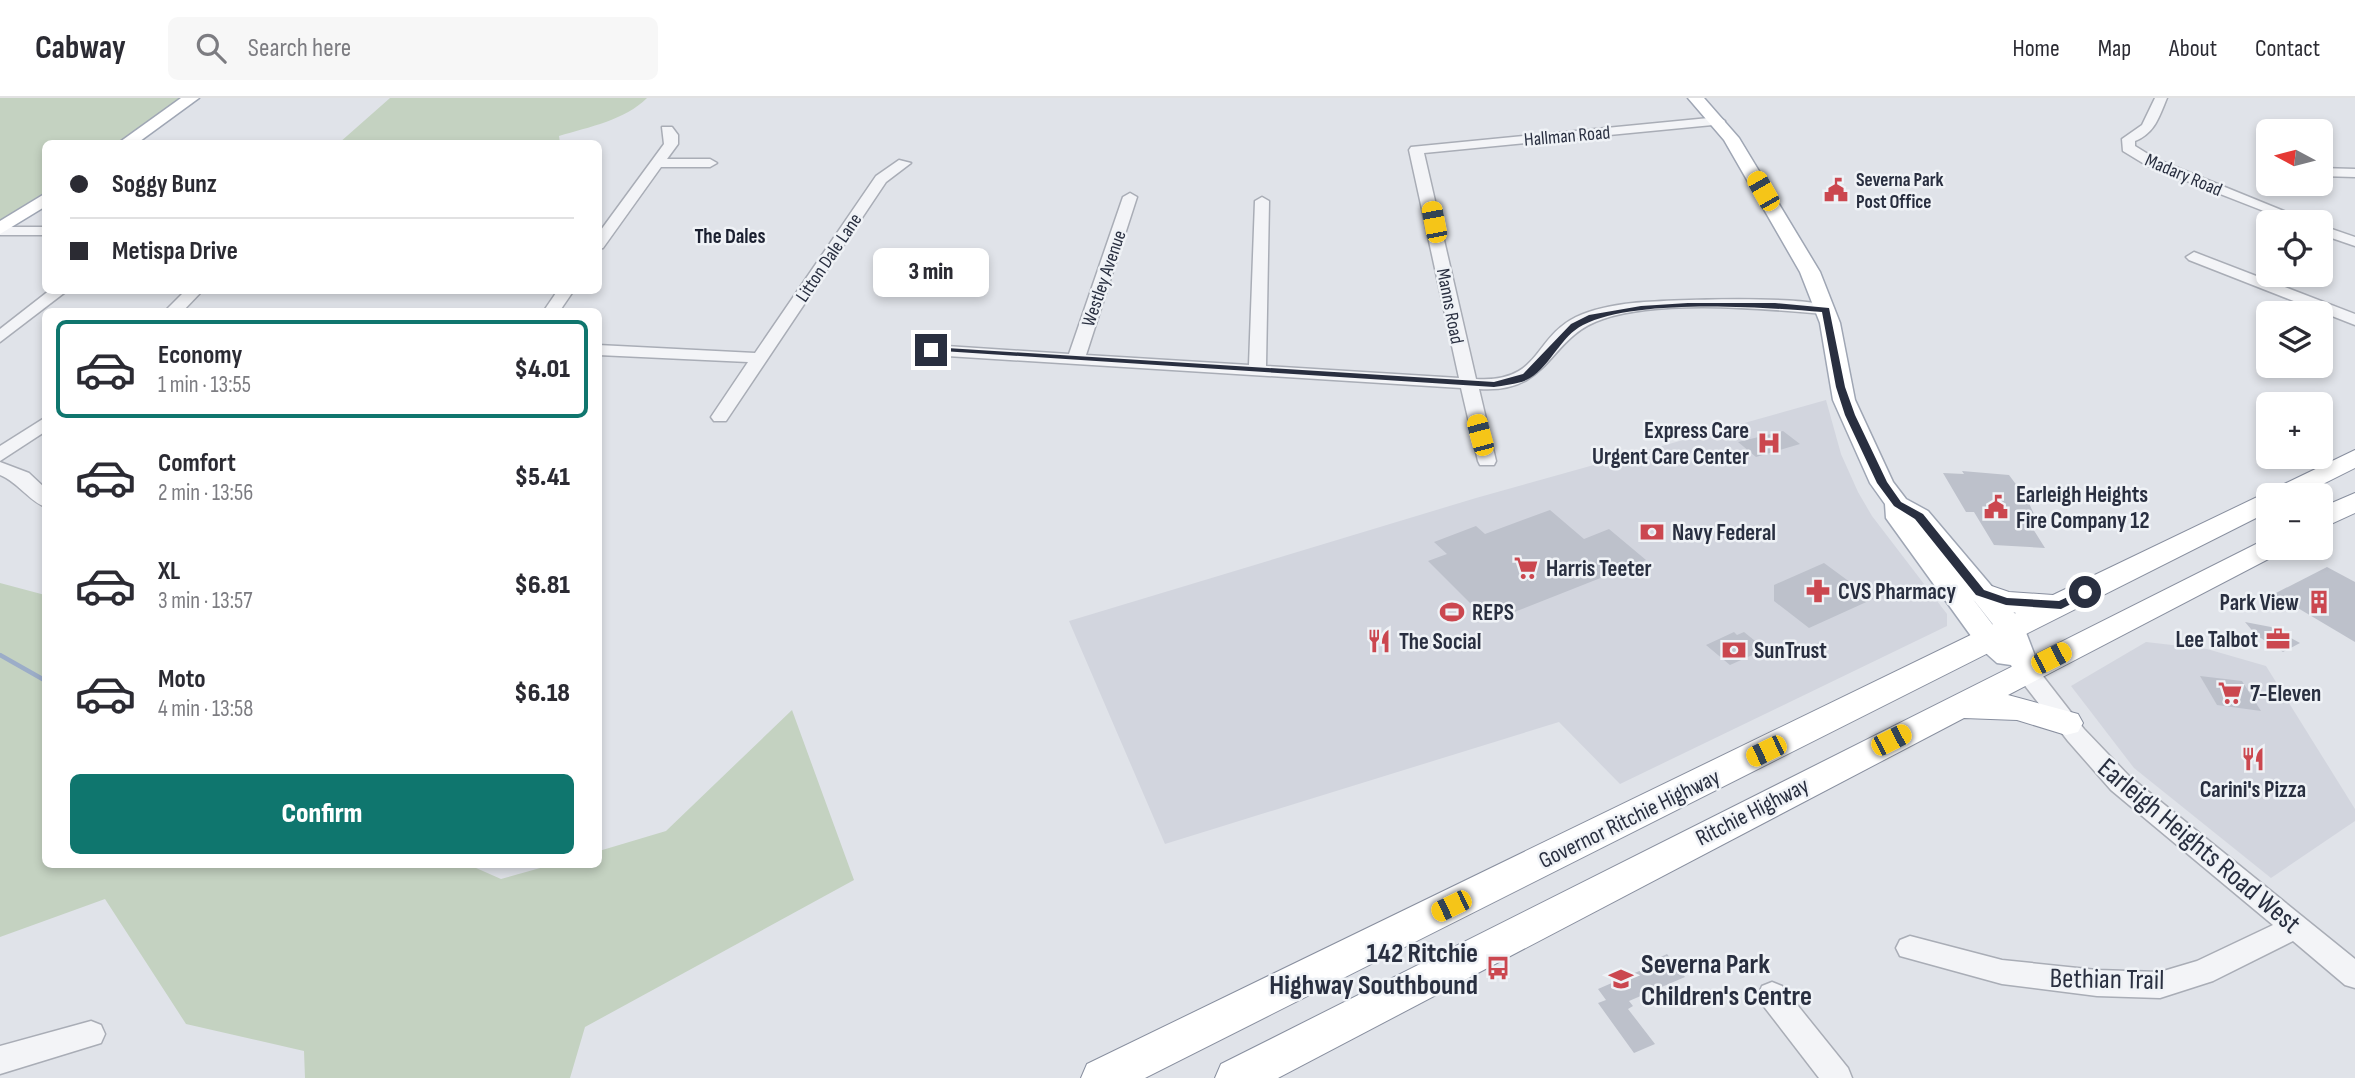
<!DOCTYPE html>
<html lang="en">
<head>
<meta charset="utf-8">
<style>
	body { margin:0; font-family:"Sofia Sans Condensed",sans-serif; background:#f7f7f7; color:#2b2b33; height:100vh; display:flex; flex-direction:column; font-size:26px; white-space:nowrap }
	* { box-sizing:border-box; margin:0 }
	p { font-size:23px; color:#7c7c81 }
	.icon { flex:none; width:38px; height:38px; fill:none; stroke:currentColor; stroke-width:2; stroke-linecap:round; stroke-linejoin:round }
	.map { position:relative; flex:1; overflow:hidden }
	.sheet { position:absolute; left:42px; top:210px; width:560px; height:560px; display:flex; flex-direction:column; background:#fff; border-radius:10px; box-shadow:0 4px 10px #0003 }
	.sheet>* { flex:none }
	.guide { position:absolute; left:42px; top:42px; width:560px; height:154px; border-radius:10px; box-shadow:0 4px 10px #0003; display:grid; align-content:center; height:154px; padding:0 28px; background:#fff }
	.needle { width:46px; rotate:277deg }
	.controls { position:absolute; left:2256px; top:21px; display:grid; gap:14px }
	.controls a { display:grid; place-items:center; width:77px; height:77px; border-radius:10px; background:#fff; box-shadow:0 4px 10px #0003; font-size:35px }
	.end { position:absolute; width:32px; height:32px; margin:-16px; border:9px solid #292f40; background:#fff; box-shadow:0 0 0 4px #fff }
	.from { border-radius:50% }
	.bubble { position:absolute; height:49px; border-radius:10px; background:#fff; box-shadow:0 4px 10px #0003; font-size:23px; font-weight:800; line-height:49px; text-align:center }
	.car { position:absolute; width:21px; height:42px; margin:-21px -10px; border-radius:9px; box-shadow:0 0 5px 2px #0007; background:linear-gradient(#f5c518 24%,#345 0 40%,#f5c518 0 76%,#345 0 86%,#f5c518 0) }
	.guide b { display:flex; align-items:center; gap:24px; height:66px; font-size:26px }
	.guide b+b { border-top:2px solid #e1e1e2 }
	.guide i { width:18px; height:18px; background:#2b2b33 }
	ul { padding:12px 0 0; list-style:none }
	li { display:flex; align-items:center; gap:21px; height:98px; margin:0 14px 10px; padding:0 14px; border:4px solid transparent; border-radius:10px }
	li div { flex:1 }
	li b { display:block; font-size:26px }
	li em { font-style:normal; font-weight:800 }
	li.selected { border-color:#0f766e }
	li>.icon { width:63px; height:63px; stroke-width:1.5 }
	.action { display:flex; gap:14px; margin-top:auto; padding:14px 28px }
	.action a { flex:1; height:80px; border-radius:10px; background:#0f766e; color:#fff; font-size:28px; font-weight:800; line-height:80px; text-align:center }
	header { display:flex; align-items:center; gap:42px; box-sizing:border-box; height:98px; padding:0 35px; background:#fff; border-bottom:2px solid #e1e1e2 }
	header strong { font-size:33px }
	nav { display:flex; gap:38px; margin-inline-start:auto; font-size:24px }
	.search { width:490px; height:63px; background:#f7f7f7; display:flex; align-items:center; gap:18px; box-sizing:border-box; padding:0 24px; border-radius:10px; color:#7c7c81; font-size:26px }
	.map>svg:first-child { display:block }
</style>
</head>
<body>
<header>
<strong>Cabway</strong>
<div class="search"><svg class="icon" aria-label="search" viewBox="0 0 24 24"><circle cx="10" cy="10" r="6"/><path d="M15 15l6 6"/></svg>Search here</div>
<nav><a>Home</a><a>Map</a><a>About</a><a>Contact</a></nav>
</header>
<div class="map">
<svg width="2355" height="980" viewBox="0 0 2355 980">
	<rect width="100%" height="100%" fill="#e0e3e9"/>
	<g fill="#d2d5de">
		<path d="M1826 302 1841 356 1858 394 1872 418 1947 516V528L1620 686 1559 624 1165 746 1069 523 1476 400Z"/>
		<path d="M2146 544 2207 551 2266 568 2355 711V723L2271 780 2134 670 2071 588Z"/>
	</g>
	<g fill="#c4d2c1">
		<path d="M0 0H185L118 45 46 46 45 94 0 123Z"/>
		<path d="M390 0H647C625 22 589 29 559 38L560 45H339Z"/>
		<path d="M0 485 45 497 46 766H467L501 781 551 767 598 766 599 753 666 733 792 612 854 782 585 929 570 980H305L304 953 186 926 105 801 0 839Z"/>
	</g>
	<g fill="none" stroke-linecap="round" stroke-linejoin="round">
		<path stroke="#9cadc8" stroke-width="4.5" d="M0 557 46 583"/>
	</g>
	<g fill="#bdc1cb">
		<path d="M1783 333 1800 346 1756 359 1738 344Z"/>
		<path d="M1962 373 2009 377 2027 401 2034 416 2023 415 2045 450 1994 447 1974 414H1966L1943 375 1964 376Z"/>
		<path d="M1550 412 1584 441 1609 431 1646 462 1489 524 1428 463 1447 456 1434 444 1476 428 1485 436Z"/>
		<path d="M1824 465 1873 501 1809 530 1774 503V487Z"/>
		<path d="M2327 469 2355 484V544L2274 496Z"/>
		<path d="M2245 524 2271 529 2300 545 2283 554 2256 537Z"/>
		<path d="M1734 534 1737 537 1744 534 1760 547 1754 550 1759 554 1730 567 1706 547Z"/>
		<path d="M2200 578 2242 583 2261 613 2217 607Z"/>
		<path d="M1667 856 1685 879 1629 903 1633 908 1628 911 1655 946 1634 955 1598 905 1606 902 1598 891 1653 867 1650 864Z"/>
	</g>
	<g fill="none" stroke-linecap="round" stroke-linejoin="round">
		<g stroke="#a9adb6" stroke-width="3">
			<g id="minor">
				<path d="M2155 0H2167C2159 19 2155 35 2135 43V48L2156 61 2311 124H2292L2146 67 2123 53 2122 41 2142 27Z"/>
				<path d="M1719 19 1725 23 1723 26 1424 55 1476 281C1541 285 1532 241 1576 219 1593 211 1614 207 1633 205 1661 202 1819 196 1834 211L1826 216C1763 211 1662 201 1603 221 1547 239 1552 296 1479 291L1496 363 1494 367H1480L1478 363 1461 290 931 257 923 252 931 247 1069 256 1123 99 1130 95 1137 99 1086 257 1249 267 1255 103 1262 99 1269 103 1266 268 1459 280 1409 52 1411 49Z"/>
				<path d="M662 29H672L678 37V46L667 61H710L717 65 710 69H661L603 150 598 151V136L664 46Z"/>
				<path d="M899 62 911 65 886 84 726 323H714L711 319 748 264 598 257V247L755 255 876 78Z"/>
				<path d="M2320 70 2355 71V79L2320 78Z"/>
				<path d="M2320 127 2355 139V148L2320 136Z"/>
				<rect x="0" y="129" width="46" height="8"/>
				<path d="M2194 154 2355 216V227L2189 162 2186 159Z"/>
				<path d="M50 192H68L0 244V231Z"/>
				<path d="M186 192H203L182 214H164Z"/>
				<path d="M558 192H574L559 214H543Z"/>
				<path d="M46 319V333L0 363V348Z"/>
				<path d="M0 364 29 375 46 391V409C31 405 18 384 0 377Z"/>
				<path d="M2027 566 2035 568 2084 631 2129 678 2355 861V890L2345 887 2293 843 2213 883 2160 900 2097 898 2002 886 1900 858 1896 850 1900 842 1910 838 2002 862 2097 872 2160 874 2197 863 2273 827 2111 692 2068 643 2019 580 2016 574 2019 568Z"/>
				<path d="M1772 884 1782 888 1848 970 1852 980H1819L1762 906 1758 897 1762 888Z"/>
				<path d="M91 923 101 927 105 936 101 945 0 976V948Z"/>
			</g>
		</g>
		<g stroke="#9fa6b4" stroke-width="3">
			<g id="major">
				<path d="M181 0H199L136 46H117Z"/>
				<path d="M1688 0H1704L1739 40 1820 174 1840 225 1855 302 1893 384 1906 401 1928 413 2022 524 2041 574 2037 581 2027 584 2017 581 2011 567 1997 565 1979 549 1886 420 1885 406 1870 385 1833 302 1820 225 1800 174 1724 42ZM1969 496 1999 534 2000 537 1999 535Z"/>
				<path d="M46 95V108L0 136V123Z"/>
			</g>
		</g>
		<g stroke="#888f9f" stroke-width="2">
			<g id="highway">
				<path d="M2355 352V370L2301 397H2268V414L1145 980H1081L1087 966 2016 515 1969 501 1965 494 1969 487 1980 484 2009 494 2053 497Z"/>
				<path d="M2355 395V415L2320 431V410Z"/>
				<path d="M2268 440V450H2282L2278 456 2008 597 2078 616 2083 625 2078 634 2066 637 2017 622 1964 620 1278 980H1215L1221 966Z"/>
			</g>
		</g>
		<use href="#minor" fill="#f3f4f7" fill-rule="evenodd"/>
		<use href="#major" fill="#fff" fill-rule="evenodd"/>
		<use href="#highway" fill="#fff" fill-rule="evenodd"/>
	</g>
	<path fill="#292f40" d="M1688 205H1775L1829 210 1845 289 1855 317 1887 384 1901 404 1923 416 1984 492 2007 500 2059 503 2085 491 2091 494 2089 497 2061 511 2006 507 1976 497 1915 421 1894 408 1877 385 1845 317 1836 289 1822 214C1761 209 1636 200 1583 227 1561 238 1551 267 1530 280 1521 286 1504 287 1494 289L927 252 931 249 1494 284 1523 276 1571 226 1589 217 1641 208Z"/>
	<defs>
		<g id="civic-bare" transform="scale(1.89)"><path d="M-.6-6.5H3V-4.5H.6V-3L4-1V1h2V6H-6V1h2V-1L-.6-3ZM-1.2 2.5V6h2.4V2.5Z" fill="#cb474f" stroke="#eff2f6" stroke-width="2.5" paint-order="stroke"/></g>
		<g id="hospital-bare" transform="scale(1.89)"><path d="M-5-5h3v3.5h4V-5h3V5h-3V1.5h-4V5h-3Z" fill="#cb474f" stroke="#eff2f6" stroke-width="2.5" paint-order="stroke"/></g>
		<g id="bank-bare" transform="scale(1.89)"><path d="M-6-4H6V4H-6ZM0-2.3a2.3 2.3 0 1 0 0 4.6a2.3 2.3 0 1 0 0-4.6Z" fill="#cb474f" stroke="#eff2f6" stroke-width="2.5" paint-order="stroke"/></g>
		<g id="supermarket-bare" transform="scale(1.89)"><path d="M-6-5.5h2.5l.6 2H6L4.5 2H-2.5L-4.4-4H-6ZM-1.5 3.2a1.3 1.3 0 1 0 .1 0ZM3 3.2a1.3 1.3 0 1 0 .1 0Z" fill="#cb474f" stroke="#eff2f6" stroke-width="2.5" paint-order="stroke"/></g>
		<g id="pharmacy-bare" transform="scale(1.89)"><path d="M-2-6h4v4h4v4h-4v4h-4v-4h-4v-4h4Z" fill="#cb474f" stroke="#eff2f6" stroke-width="2.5" paint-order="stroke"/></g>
		<g id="building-bare" transform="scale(1.89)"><path d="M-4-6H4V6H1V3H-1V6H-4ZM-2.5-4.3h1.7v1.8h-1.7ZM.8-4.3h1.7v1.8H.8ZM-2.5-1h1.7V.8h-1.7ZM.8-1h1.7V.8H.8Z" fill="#cb474f" stroke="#eff2f6" stroke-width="2.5" paint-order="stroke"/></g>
		<g id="stadium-bare" transform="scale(1.89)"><path d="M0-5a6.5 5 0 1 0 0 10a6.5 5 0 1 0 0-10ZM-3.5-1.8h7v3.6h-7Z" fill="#cb474f" stroke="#eff2f6" stroke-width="2.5" paint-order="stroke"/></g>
		<g id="office-bare" transform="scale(1.89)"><path d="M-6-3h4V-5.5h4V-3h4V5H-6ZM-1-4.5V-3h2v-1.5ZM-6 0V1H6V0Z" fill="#cb474f" stroke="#eff2f6" stroke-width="2.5" paint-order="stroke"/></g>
		<g id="restaurant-bare" transform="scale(1.89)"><path d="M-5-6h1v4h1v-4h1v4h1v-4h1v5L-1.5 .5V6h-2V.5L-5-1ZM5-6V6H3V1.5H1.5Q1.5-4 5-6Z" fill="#cb474f" stroke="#eff2f6" stroke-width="2.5" paint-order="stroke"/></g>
		<g id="bus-bare" transform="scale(1.89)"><path d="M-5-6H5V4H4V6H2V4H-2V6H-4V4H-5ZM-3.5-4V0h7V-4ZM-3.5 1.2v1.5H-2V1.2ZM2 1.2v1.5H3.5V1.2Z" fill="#cb474f" stroke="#eff2f6" stroke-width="2.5" paint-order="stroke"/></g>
		<g id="school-bare" transform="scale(1.89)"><path d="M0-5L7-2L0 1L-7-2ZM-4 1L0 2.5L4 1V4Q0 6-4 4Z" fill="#cb474f" stroke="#eff2f6" stroke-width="2.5" paint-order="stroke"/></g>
	</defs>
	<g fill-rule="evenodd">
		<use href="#civic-bare" x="1836" y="92"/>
		<use href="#hospital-bare" x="1769" y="345"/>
		<use href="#civic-bare" x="1996" y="409"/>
		<use href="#bank-bare" x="1652" y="434"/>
		<use href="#supermarket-bare" x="1526" y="470"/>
		<use href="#pharmacy-bare" x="1818" y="493"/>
		<use href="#building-bare" x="2319" y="504"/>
		<use href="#stadium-bare" x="1452" y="514"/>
		<use href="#office-bare" x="2278" y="541"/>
		<use href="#restaurant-bare" x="1379" y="543"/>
		<use href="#bank-bare" x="1734" y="552"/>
		<use href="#supermarket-bare" x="2230" y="595"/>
		<use href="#restaurant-bare" x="2253" y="661"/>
		<use href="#bus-bare" x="1498" y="870"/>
		<use href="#school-bare" x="1621" y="881"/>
	</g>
	<g text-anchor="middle" stroke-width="5" stroke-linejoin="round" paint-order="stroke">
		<g font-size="19" fill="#292f40" stroke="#eff2f6">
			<text transform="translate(1567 37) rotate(-5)" y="7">Hallman Road</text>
			<text transform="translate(2184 76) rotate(23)" y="7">Madary Road</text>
			<text transform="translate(828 159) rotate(-56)" y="7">Litton Dale Lane</text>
			<text transform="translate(1103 180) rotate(-71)" y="7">Westley Avenue</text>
			<text transform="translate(1451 208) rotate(79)" y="7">Manns Road</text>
		</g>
		<g font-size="19" font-weight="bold" fill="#292f40" stroke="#eff2f6" text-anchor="start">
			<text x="1856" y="88">Severna Park<tspan x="1856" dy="22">Post Office</tspan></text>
		</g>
		<g font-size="21" font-weight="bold" fill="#1b2030" stroke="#eff2f6">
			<text x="730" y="145">The Dales</text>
		</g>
		<g font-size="23" font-weight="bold" fill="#292f40" stroke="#eff2f6" text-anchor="start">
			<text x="1749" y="340" text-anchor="end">Express Care<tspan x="1749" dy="26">Urgent Care Center</tspan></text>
			<text x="2016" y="404">Earleigh Heights<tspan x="2016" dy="26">Fire Company 12</tspan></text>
			<text x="1672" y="442">Navy Federal</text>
			<text x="1546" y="478">Harris Teeter</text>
			<text x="1838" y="501">CVS Pharmacy</text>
			<text x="2299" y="512" text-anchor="end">Park View</text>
			<text x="1472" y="522">REPS</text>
			<text x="2258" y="549" text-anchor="end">Lee Talbot</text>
			<text x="1399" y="551">The Social</text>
			<text x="1754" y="560">SunTrust</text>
			<text x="2250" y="603">7-Eleven</text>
			<text x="2253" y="699" text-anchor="middle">Carini's Pizza</text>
		</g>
		<g font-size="23" fill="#292f40" stroke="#eff2f6">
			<text transform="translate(1752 713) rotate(-27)" y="8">Ritchie Highway</text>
			<text transform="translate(1629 720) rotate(-26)" y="8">Governor Ritchie Highway</text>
		</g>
		<g font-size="28" fill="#292f40" stroke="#eff2f6">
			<text transform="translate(2200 747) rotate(40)" y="10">Earleigh Heights Road West</text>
			<text transform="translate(2107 880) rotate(1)" y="10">Bethian Trail</text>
		</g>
		<g font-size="28" font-weight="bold" fill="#292f40" stroke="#eff2f6" text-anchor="end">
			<text x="1478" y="864">142 Ritchie<tspan x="1478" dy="32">Highway Southbound</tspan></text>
			<text x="1641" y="875" text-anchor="start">Severna Park<tspan x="1641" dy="32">Children's Centre</tspan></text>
		</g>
	</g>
</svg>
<div class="controls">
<a><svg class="needle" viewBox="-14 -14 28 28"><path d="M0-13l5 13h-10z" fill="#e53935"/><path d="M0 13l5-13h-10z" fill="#7c7c81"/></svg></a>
<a><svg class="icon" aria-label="locate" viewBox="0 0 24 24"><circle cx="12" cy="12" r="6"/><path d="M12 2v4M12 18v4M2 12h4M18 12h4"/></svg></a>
<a><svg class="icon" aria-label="layers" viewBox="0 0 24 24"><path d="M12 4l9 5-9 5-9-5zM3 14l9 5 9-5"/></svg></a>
<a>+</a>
<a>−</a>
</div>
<i class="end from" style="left:2085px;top:494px"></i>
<i class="end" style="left:931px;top:252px"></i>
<div class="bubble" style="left:873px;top:150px;width:116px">3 min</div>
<i class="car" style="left:1763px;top:93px;rotate:330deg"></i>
<i class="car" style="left:1434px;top:124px;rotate:349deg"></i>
<i class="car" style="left:1480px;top:337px;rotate:345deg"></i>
<i class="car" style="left:2051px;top:560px;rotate:63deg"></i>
<i class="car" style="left:1891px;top:642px;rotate:63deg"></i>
<i class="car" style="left:1766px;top:653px;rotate:244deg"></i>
<i class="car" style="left:1451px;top:808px;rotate:244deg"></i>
<div class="guide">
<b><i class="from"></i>Soggy Bunz</b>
<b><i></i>Metispa Drive</b>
</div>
<section class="sheet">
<ul>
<li class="selected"><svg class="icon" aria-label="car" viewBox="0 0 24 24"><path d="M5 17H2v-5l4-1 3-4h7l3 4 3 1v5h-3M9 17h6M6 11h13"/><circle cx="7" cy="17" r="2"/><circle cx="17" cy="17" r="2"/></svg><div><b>Economy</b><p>1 min · 13:55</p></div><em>$4.01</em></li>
<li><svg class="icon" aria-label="car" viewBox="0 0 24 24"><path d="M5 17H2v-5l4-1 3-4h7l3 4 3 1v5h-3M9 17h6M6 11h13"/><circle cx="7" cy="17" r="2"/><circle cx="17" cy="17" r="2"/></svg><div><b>Comfort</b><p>2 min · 13:56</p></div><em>$5.41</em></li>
<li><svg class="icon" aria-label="car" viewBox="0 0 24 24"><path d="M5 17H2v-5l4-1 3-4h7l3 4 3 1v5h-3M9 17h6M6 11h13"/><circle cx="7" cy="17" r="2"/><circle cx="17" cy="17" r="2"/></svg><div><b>XL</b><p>3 min · 13:57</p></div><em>$6.81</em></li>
<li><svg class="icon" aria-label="car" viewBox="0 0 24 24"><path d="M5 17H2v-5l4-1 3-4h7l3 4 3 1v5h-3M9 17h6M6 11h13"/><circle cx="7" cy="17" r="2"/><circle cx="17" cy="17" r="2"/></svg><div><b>Moto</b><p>4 min · 13:58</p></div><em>$6.18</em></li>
</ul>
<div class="action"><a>Confirm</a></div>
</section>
</div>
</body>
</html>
